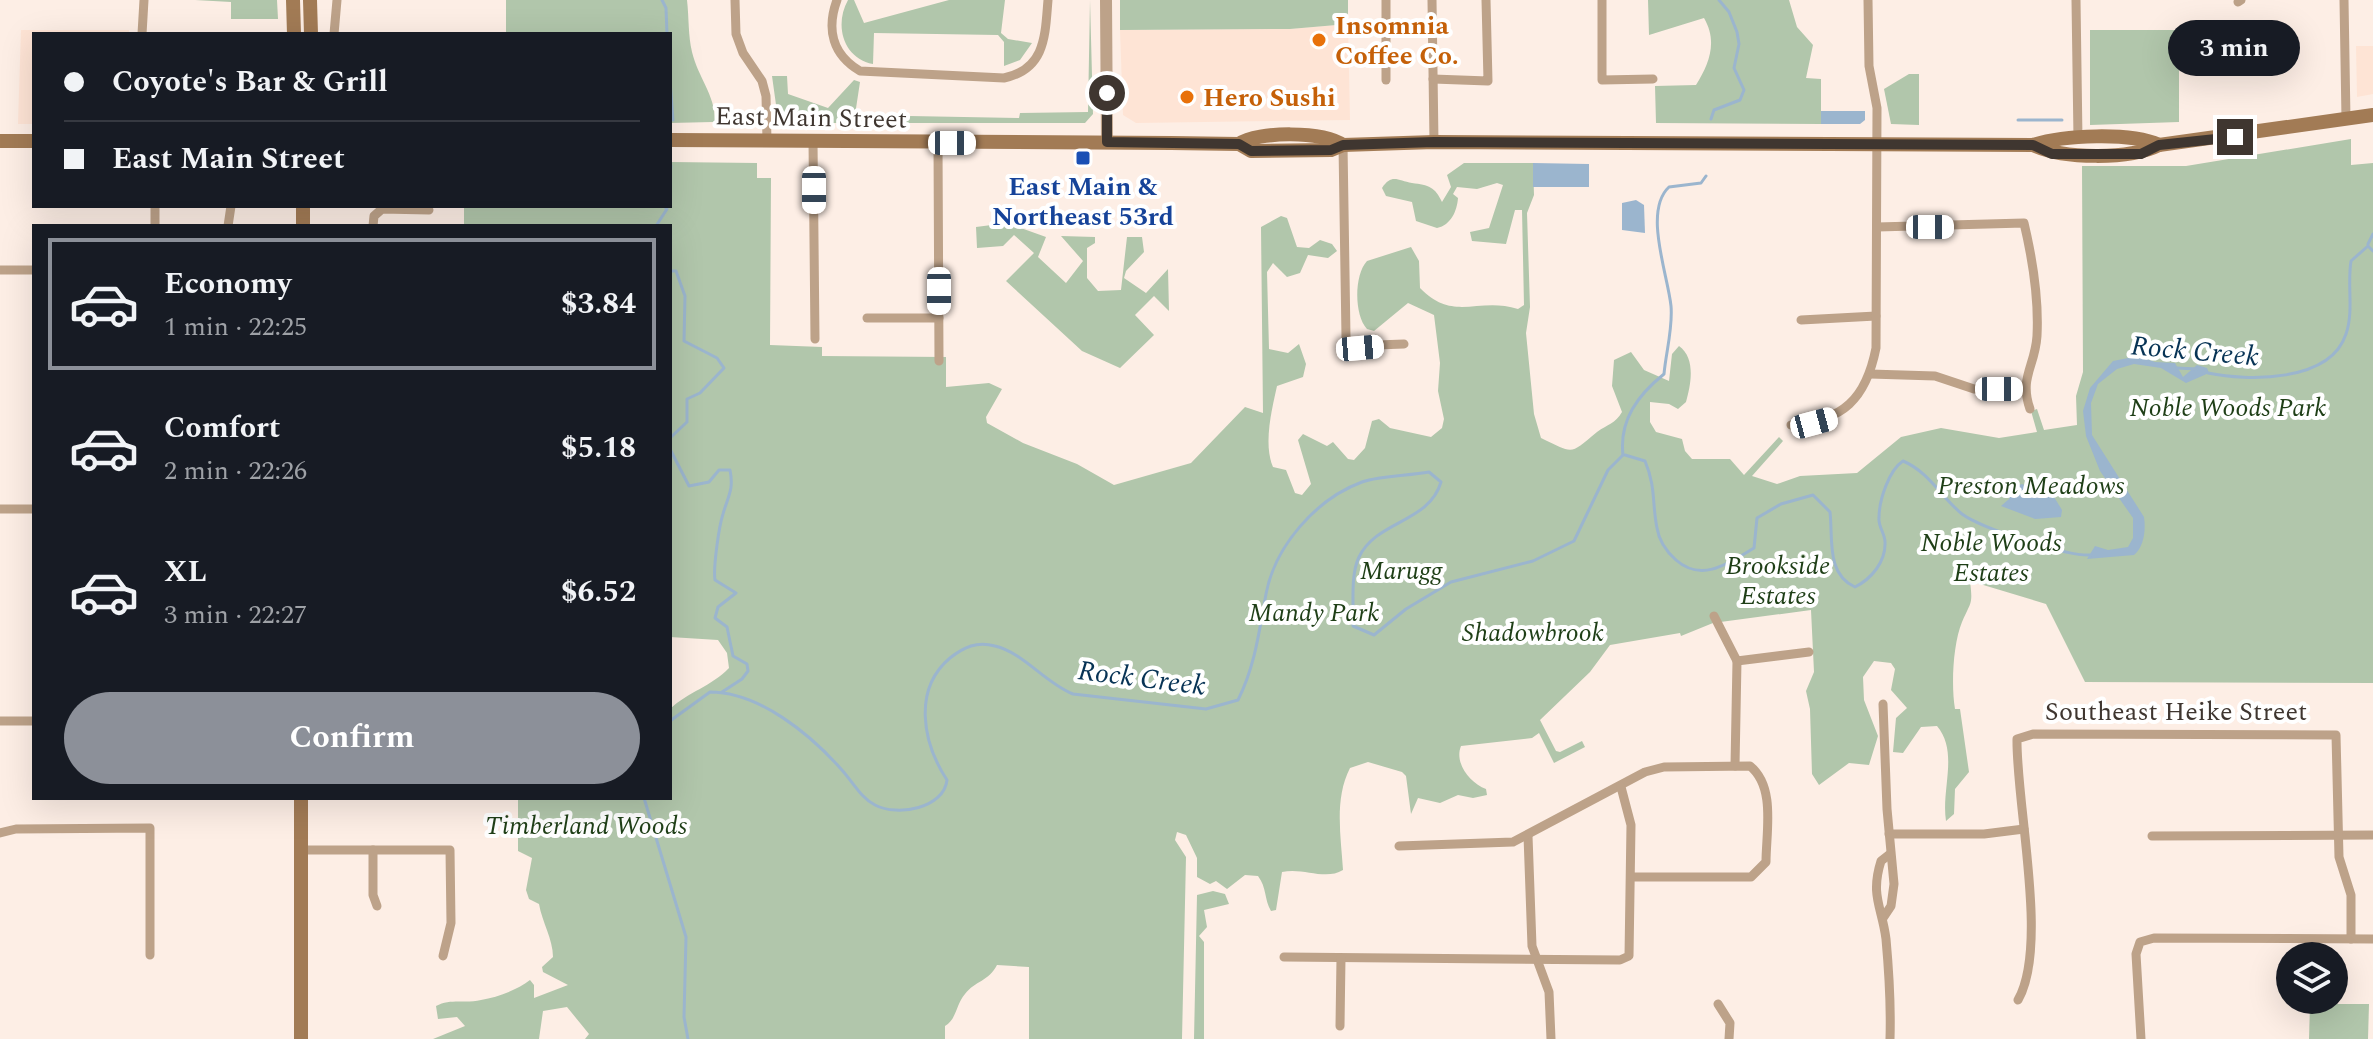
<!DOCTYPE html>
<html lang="en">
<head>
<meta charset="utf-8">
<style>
	body { margin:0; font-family:Spectral,serif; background:#242831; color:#f1f3f6; height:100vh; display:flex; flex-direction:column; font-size:30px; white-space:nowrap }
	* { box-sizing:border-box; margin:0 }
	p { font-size:26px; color:#9ea1a6 }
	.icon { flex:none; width:44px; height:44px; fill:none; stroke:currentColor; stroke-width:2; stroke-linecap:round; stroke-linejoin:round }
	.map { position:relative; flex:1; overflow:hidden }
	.details { position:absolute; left:32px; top:224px; width:640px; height:576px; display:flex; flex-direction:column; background:#171b24; border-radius:0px; box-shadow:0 8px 32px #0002 }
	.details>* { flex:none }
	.hud { position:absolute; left:32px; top:32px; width:640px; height:176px; border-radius:0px; box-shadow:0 8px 32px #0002; display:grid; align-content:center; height:176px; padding:0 32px; background:#171b24 }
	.buttons { position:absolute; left:2276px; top:942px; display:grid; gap:16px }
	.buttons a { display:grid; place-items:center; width:72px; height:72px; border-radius:50%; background:#171b24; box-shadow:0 8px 32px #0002; font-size:40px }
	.end { position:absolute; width:36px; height:36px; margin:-18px; border:10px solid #3f3630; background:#fff; box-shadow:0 0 0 4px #fff }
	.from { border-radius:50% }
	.bubble { position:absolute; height:56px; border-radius:28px; background:#171b24; box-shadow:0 8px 32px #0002; font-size:26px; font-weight:700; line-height:56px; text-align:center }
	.car { position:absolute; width:24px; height:48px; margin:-24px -12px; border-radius:10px; box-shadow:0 0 6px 2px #0007; background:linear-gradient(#fff 24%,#345 0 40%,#fff 0 76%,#345 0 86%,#fff 0) }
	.hud b { display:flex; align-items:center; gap:28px; height:76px; font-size:30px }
	.hud b+b { border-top:2px solid #363941 }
	.hud i { width:20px; height:20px; background:#f1f3f6 }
	ul { padding:14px 0 0; list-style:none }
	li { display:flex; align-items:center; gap:24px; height:132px; margin:0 16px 12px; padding:0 16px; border:4px solid transparent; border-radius:0px }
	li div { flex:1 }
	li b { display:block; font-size:30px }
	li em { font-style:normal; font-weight:700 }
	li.selected { border-color:#8c9099 }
	li>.icon { width:72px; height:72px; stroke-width:1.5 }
	.action { display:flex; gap:16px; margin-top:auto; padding:16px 32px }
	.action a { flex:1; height:92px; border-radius:48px; background:#8c9099; color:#fff; font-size:32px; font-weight:700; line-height:92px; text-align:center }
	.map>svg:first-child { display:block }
</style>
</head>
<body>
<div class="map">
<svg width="2373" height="1039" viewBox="0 0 2373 1039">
	<rect width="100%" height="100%" fill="#fdeee5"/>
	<g fill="#fee4d5">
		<path d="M1348 24 1350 120 1136 123 1123 115 1120 30 1290 29Z"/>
		<path d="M21 30H129V34H34V124H18Z"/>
		<path d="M2356 46H2373V94L2357 97Z"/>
	</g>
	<g fill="#b1c6ab">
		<path d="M195 0H277L278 19H231V2Z"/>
		<path d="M506 0H687C689 17 688 36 692 52 698 77 715 95 715 120L756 121 670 123V34H506Z"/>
		<path d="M848 0H854L864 23 949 0H1005L1001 33 1008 39 1032 43 1020 60 1004 66V42L998 35 874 33 873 64C843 58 834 25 848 0Z"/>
		<path d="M1090 0 1093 114 1085 123H784L778 119 772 76H787L788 94 828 108 854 80 860 82 855 115 1019 118 1020 113 1088 112Z"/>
		<path d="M1120 0H1348V24L1290 29 1120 30Z"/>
		<path d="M1648 0H1789L1797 27 1813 45 1806 78 1821 79V124L1656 123 1655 86 1696 85C1709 64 1718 42 1704 18L1649 35Z"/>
		<path d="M2090 30H2179V122L2090 125Z"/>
		<path d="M1909 74H1919V125L1891 124 1884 89Z"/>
		<path d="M2351 139V165L2373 163V683L2085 682 2046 604 1970 581C1973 605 1971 601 1962 622 1953 644 1951 685 1955 709H1960L1969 772 1955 789 1954 814 1946 821C1941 789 1959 752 1937 726L1921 727 1903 753 1893 752 1896 718 1907 708 1891 690 1895 669 1891 663 1874 661 1863 677 1864 700 1878 736 1869 765 1849 763 1819 785 1812 774 1810 709 1806 691 1814 672 1811 610 1713 623 1681 636 1680 633 1610 645 1590 672 1540 720 1556 751 1560 752 1582 741 1585 747 1554 763 1539 733 1532 738 1461 746C1454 763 1470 783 1486 789L1487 795 1473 798 1458 795 1440 803 1418 798 1411 814 1406 776 1402 772 1368 762 1350 768C1334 799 1341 837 1343 870 1325 881 1303 867 1282 872L1276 910 1271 911C1264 899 1267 888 1258 876L1245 875 1227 889 1216 881 1210 884 1197 877V858L1186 835 1177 832 1175 840 1186 857 1182 1039H1029V967L997 965C989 981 975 981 965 994 956 1004 957 1019 945 1026V1039H585L589 1034 567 1007 543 1011 539 1039H433L465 1026 457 1017 438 1019 436 1006C451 998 466 1004 481 1000 498 997 517 990 530 980L534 985V998L568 985 543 972 542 967 553 957C553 939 542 922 539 904L529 899 526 890 532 858 518 851V798H670V709C688 692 712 686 729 668L727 653 718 640 670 637V226H464V206H670V162L757 163V178H771L770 345 822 347V356L946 357V387L989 383 1002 389 986 417 987 423 1023 443 1077 464 1114 485 1191 463 1245 407 1263 413 1261 227 1281 216 1287 218 1297 247 1309 248 1320 240 1332 244 1337 251 1328 258 1308 255 1300 273 1287 277 1273 263 1267 272 1269 349 1288 353 1299 344 1306 364 1303 377 1277 386C1272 409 1263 444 1273 467L1286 470 1295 493 1302 495 1311 484 1298 440 1303 434 1327 446 1333 442 1348 459 1354 460 1365 448 1372 421 1379 419 1390 428 1431 437 1442 428 1444 419 1438 391 1440 363 1434 315 1408 303 1374 331 1367 329C1354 315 1354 275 1367 261L1411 247 1419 261 1420 288C1454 323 1478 296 1518 309L1524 305 1522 210H1515L1506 244 1472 241 1470 232 1489 228 1503 185 1497 183 1477 189 1457 187 1453 194 1458 198C1457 211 1451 225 1437 228L1416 221 1412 202 1386 196 1382 188C1392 173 1398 181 1412 183 1429 185 1435 187 1442 202L1451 187 1447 175 1464 163H1533L1534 195 1527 213 1530 307 1526 333 1534 414 1541 438C1575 454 1569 455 1597 432 1608 424 1615 424 1622 412L1612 386 1614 360 1631 352 1644 370 1669 381 1672 354 1679 346C1696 358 1691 384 1686 402L1678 409 1669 404 1650 402V422L1656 432 1682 439 1685 451 1692 459H1730L1744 475 1779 437 1783 441 1752 476 1777 484 1800 476 1857 473 1901 437 1941 428 1999 438 2037 432 2031 411 2037 409 2044 430 2077 425 2076 396 2083 372 2082 166H2186Z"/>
		<path d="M1007 223 1046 237 1038 257 1066 283 1083 261 1061 236 1095 237V243L1087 248V278L1098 291 1121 290 1127 237H1142L1144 252 1126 271 1124 278 1146 293 1168 269 1169 311 1154 296 1135 315 1154 335 1120 368 1082 351 1006 281 1034 253 1014 235 1003 246 977 248 976 227Z"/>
		<path d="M1213 891 1225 894 1229 904 1204 910 1207 927 1199 936 1204 942V1039H1194L1197 895Z"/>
		<path d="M2310 1004H2369L2368 1039H2309Z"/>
	</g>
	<g fill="#9bb5ce">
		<path d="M1821 111H1865V120L1860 124H1821Z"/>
		<path d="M1533 163 1589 164V187H1533Z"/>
		<path d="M1636 200 1644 205 1645 233 1622 230V203Z"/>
		<path d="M2138 356 2155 362 2175 363 2183 377 2197 365 2207 368 2209 373 2186 383 2161 368 2134 364 2117 369 2098 384 2091 403 2092 435 2144 517C2146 530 2144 547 2134 555L2087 559 2095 546 2108 550 2128 547 2133 538V518L2100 471 2086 436 2083 411 2090 388 2113 361Z"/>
		<path d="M2022 484 2033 489 2048 487 2062 510 2061 517 2035 519 2001 506 2009 499 2013 487Z"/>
	</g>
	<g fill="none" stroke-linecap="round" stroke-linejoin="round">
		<g stroke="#9bb5ce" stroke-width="3">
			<path d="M662 0 666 8 667 34"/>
			<path d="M670 81 673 120"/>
			<path d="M1711 119 1714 110 1740 100 1744 90 1734 68 1739 44 1737 32 1729 12 1719 0"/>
			<path d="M2018 120H2062"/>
			<path d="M670 173 671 166"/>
			<path d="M656 226 667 209 664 206"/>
			<path d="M2368 244 2373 234"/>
			<path d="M670 271H676L685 296 684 341 717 358 724 368 700 393 687 399V422L670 438"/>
			<path d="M2177 368 2197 369"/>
			<path d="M2208 373C2247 381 2330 383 2346 334 2354 311 2347 285 2351 261L2368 246 2373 251"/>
			<path d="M670 449 689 486 709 482 719 470H730C734 490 728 496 723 514 719 526 713 568 715 580L736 593 718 607 715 618 727 627 733 656 747 664 748 671 742 679 722 692"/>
			<path d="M1623 455C1619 420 1638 395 1664 374 1666 352 1673 328 1671 306 1668 275 1643 211 1669 187L1701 183 1706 176"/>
			<path d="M1625 455 1645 461C1656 487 1652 504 1657 528 1659 541 1667 552 1676 560 1702 583 1729 563 1754 548L1757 518 1781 504 1813 495 1830 512C1833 539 1826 574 1855 587 1871 579 1886 562 1885 542 1885 534 1878 526 1879 518 1879 500 1889 470 1903 461 1929 472 1941 497 1962 514 1981 528 2068 557 2091 555"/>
			<path d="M670 721 710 692C759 692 810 734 841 769 853 782 860 797 875 805 898 817 944 808 947 780 922 742 913 689 950 658 964 647 977 641 995 646 1024 653 1045 683 1073 694L1206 709 1238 700C1255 666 1259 632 1266 594 1275 546 1316 499 1362 482 1382 475 1408 476 1429 472L1441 482C1429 523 1377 520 1359 557 1350 575 1354 607 1353 626L1374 635 1406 609 1451 582 1533 561 1574 541 1608 470 1623 455"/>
			<path d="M644 798 686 937 684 1017 688 1039"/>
		</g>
		<g stroke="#bda289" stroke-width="9">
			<path d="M735 0 736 34 743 53 762 81 766 96 767 141"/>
			<path d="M837 0C826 30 833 55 860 71L1004 78C1046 69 1045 35 1048 0"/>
			<path d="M1386 0V80"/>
			<path d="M1432 0 1434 142"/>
			<path d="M1602 0V80L1653 79"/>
			<path d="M2076 0 2078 139"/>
			<path d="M2344 0 2346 119"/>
			<path d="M2238 2 2241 0"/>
			<path d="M142 34 144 0"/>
			<path d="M334 34 337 0"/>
			<path d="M1433 79 1488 81 1486 0"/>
			<path d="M813 141 815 339"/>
			<path d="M938 143 939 361"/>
			<path d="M1343 145 1346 337 1350 346 1404 344"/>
			<path d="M155 206V226"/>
			<path d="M228 226 231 206"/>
			<path d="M373 226 374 216 382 209 429 210"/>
			<path d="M1877 227 2024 223C2033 261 2039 297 2037 336 2035 367 2019 377 2030 409"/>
			<path d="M0 270H34"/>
			<path d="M867 318H939"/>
			<path d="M1801 320 1876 316"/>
			<path d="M1870 374 1935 376 1974 389 2023 388"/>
			<path d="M1791 425C1843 421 1866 399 1876 348L1877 108 1869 66 1868 0"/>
			<path d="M0 509H34"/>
			<path d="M1714 616 1737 661 1809 652"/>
			<path d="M1883 704 1887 809 1894 884 1891 906 1883 918"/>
			<path d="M0 721H34"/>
			<path d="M1735 766 1737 661"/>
			<path d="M0 833 16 829 150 828V955"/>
			<path d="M1889 834H1984L2024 829"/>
			<path d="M1528 836 1532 946 1549 992 1551 1039"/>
			<path d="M2152 836 2373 835"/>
			<path d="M1399 846 1513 842 1645 772 1664 767 1750 766C1776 787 1766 832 1766 862L1751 877H1631"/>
			<path d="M301 850H450L451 923 443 956"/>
			<path d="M373 850V895L377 906"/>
			<path d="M1890 854 1881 861C1870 896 1882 907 1886 939 1889 972 1891 1006 1890 1039"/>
			<path d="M1284 957 1620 960 1629 956 1631 825 1621 787"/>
			<path d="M2018 1000C2049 946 2016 805 2017 739L2033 734 2336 735 2339 857 2351 895V939"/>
			<path d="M1718 1004 1730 1023 1729 1039"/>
			<path d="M1340 1026 1341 958"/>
			<path d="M2141 1039 2136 954 2140 942 2154 938 2373 939"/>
		</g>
		<path stroke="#bda289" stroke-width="12" d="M1106 0 1107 142"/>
		<g stroke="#a27b55" stroke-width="14">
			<path d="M293 0 294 34"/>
			<path d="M310 0 311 34"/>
			<path d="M670 140 1171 143 1239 144 1251 151 1331 150 1343 145 1434 142 2033 145C2063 135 2130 132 2159 145"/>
			<path d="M0 141H34"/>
			<path d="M1239 144C1258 131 1323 131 1343 145"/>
			<path d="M2033 145C2063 159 2129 160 2159 145L2373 115"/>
			<path d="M303 226V206"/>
			<path d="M301 1039V798"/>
		</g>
	</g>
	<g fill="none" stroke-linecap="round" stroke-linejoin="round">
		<path stroke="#3f3630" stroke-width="10" d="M1107 93V142L1239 144 1251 151 1331 150 1343 145 1434 142 2033 145 2052 154H2141L2159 145 2235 137"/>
	</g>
	<g fill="#e8710a" stroke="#fff" stroke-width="3">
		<circle cx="1319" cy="40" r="8"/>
		<circle cx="1187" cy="97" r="8"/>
	</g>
	<rect fill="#1a4fb4" stroke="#fff" stroke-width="3" x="1075" y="150" width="16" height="16" rx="4"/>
	<g text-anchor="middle" stroke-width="8" stroke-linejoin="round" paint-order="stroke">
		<g font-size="26" font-weight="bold" fill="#c56008" stroke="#fff" text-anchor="start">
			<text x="1335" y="34">Insomnia<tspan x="1335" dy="30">Coffee Co.</tspan></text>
			<text x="1203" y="106">Hero Sushi</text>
		</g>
		<g font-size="26" fill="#3f3630" stroke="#fff">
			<text transform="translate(811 117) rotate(1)" y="9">East Main Street</text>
			<text x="2176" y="720">Southeast Heike Street</text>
		</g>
		<g font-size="26" font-weight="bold" fill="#164399" stroke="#fff">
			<text x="1083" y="195">East Main &amp;<tspan x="1083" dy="30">Northeast 53rd</tspan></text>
		</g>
		<g font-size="26" font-style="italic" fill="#1f3f17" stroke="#fff">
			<text x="2228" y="416">Noble Woods Park</text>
			<text x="2031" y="494">Preston Meadows</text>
			<text x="1991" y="551">Noble Woods<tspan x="1991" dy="30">Estates</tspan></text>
			<text x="1778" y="574">Brookside<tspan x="1778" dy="30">Estates</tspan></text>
			<text x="1401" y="579">Marugg</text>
			<text x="1314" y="621">Mandy Park</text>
			<text x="1533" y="641">Shadowbrook</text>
			<text x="586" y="834">Timberland Woods</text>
		</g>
		<g font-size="28" font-style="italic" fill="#073355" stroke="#fff">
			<text transform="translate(2195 350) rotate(5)" y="10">Rock Creek</text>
			<text transform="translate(1142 677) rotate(7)" y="10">Rock Creek</text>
		</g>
	</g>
</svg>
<div class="buttons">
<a><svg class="icon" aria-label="layers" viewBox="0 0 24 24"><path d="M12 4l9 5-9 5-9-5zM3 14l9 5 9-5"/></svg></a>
</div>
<i class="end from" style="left:1107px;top:93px"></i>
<i class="end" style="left:2235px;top:137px"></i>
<div class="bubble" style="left:2168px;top:20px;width:132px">3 min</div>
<i class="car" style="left:952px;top:143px;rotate:90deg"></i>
<i class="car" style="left:814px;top:190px;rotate:180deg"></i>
<i class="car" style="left:1930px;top:227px;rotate:90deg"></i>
<i class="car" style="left:939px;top:291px;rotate:180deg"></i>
<i class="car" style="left:1360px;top:348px;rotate:85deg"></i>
<i class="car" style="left:1999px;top:389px;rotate:90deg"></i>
<i class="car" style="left:1814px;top:423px;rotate:75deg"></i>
<div class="hud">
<b><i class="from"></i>Coyote's Bar &amp; Grill</b>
<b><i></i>East Main Street</b>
</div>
<section class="details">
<ul>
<li class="selected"><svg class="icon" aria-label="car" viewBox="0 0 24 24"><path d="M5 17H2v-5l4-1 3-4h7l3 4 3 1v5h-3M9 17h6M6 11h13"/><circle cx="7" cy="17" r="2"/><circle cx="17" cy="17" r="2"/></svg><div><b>Economy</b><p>1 min · 22:25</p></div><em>$3.84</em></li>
<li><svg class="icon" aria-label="car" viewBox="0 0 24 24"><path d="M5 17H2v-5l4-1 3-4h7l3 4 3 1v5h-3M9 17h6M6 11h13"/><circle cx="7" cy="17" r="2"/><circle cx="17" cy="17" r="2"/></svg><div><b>Comfort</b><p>2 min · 22:26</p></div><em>$5.18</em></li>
<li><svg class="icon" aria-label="car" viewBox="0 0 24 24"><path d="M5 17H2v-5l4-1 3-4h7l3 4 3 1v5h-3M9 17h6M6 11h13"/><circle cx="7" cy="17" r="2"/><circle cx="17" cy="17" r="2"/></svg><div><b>XL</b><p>3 min · 22:27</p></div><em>$6.52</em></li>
</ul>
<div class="action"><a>Confirm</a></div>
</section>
</div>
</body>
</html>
